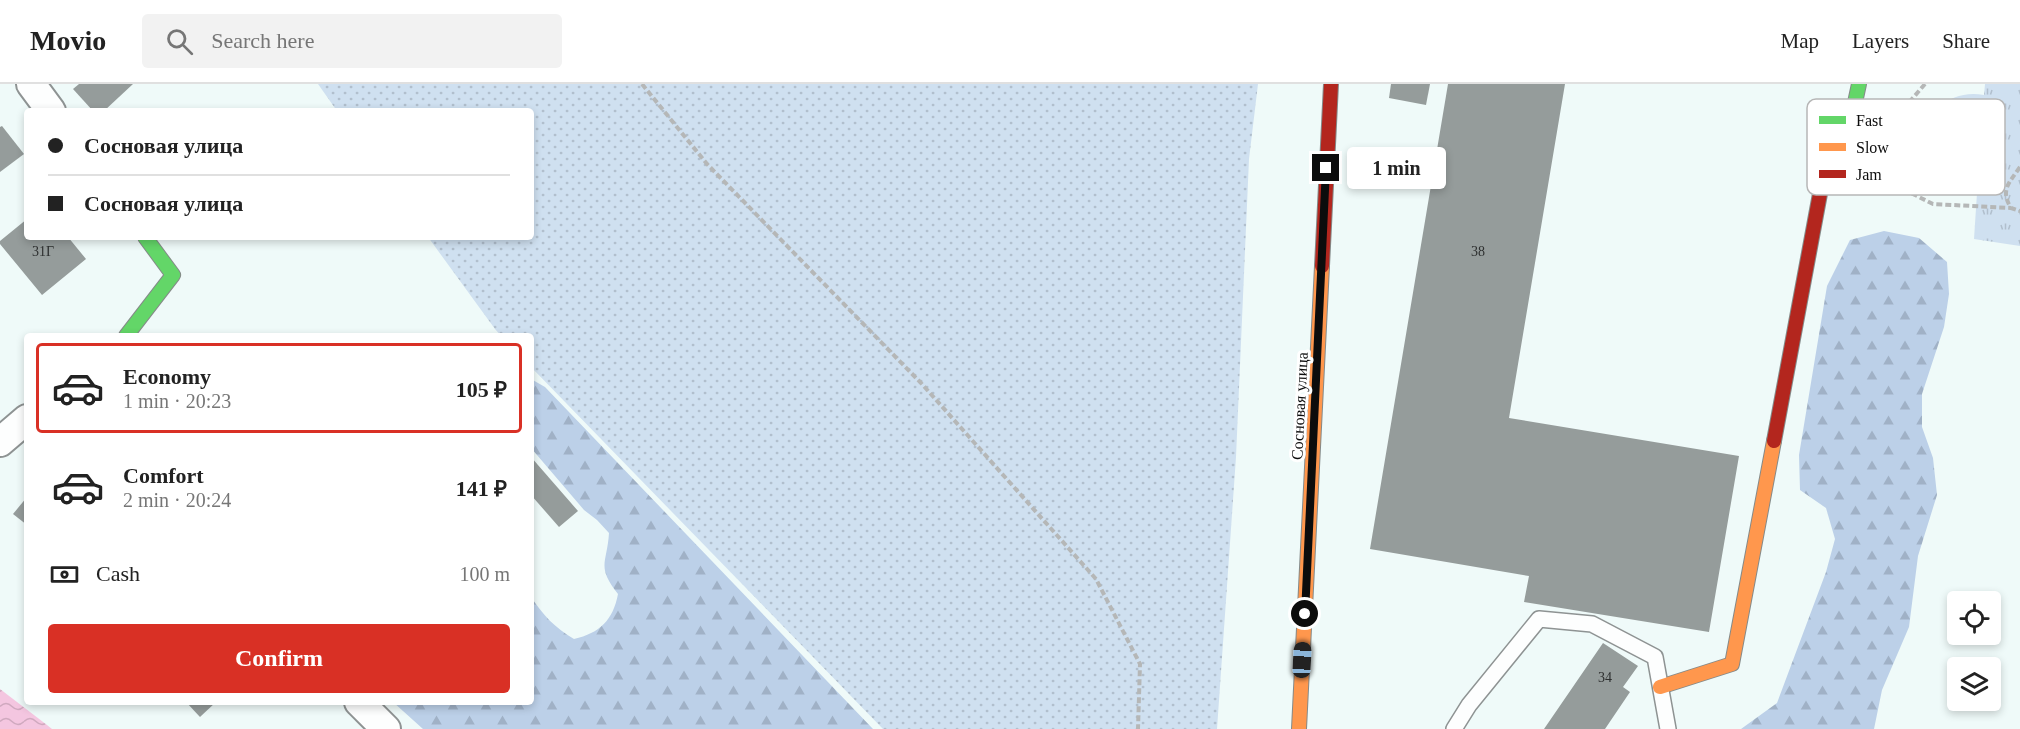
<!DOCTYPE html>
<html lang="en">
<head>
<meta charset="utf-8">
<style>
	body { margin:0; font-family:Georgia,serif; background:#f2f2f2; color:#222; height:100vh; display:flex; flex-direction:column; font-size:22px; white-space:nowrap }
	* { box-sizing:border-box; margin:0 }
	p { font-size:20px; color:#767676 }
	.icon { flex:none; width:33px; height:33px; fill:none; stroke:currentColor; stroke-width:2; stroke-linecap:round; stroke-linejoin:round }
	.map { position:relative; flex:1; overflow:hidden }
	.side { position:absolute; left:24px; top:249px; width:510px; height:372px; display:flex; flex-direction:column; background:#fff; border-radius:6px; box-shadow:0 3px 9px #0003 }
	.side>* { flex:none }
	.banner { position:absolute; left:24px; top:24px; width:510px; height:132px; border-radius:6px; box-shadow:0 3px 9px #0003; display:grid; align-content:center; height:132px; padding:0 24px; background:#fff }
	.tools { position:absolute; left:1947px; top:507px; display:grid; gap:12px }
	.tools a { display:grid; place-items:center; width:54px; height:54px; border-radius:6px; background:#fff; box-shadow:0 3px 9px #0003; font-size:30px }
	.end { position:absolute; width:27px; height:27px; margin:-14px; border:8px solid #0c0c0c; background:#fff; box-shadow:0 0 0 3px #fff }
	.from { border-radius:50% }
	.bubble { position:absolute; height:42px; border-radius:6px; background:#fff; box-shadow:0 3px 9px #0003; font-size:20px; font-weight:700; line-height:42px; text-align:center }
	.car { position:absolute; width:18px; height:36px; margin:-18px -9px; border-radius:8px; box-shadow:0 0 4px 2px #0007; background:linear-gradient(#222 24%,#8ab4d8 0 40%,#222 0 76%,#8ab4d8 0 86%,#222 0) }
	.banner b { display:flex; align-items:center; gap:21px; height:57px; font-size:22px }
	.banner b+b { border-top:2px solid #e0e0e0 }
	.banner i { width:15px; height:15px; background:#222 }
	ul { padding:10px 0 0; list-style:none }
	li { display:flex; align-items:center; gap:18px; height:90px; margin:0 12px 9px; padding:0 12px; border:3px solid transparent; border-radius:6px }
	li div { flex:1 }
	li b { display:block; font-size:22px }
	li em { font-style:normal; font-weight:700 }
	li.active { border-color:#d93025 }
	li>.icon { width:54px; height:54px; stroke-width:1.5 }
	.pay { display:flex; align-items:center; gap:15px; height:66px; padding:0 24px; font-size:22px }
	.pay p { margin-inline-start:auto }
	.primary-button { display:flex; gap:12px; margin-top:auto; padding:12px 24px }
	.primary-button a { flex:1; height:69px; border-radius:6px; background:#d93025; color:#fff; font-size:24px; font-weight:700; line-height:69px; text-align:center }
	header { display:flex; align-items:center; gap:36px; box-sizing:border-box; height:84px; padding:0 30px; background:#fff; border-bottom:2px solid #e0e0e0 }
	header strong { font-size:28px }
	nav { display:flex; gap:33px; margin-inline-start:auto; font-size:21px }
	.search { width:420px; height:54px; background:#f2f2f2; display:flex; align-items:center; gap:15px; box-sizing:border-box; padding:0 21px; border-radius:6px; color:#767676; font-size:22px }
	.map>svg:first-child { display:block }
</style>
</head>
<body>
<header>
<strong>Movio</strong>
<div class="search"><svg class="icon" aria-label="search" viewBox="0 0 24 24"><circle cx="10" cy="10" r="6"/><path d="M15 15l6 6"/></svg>Search here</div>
<nav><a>Map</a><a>Layers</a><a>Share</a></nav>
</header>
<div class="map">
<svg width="2020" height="645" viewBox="0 0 2020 645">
	<defs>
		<pattern id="grass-dots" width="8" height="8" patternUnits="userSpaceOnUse" patternTransform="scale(1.5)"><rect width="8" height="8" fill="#cfe0f0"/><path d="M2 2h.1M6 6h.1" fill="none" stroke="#b1bfcd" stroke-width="1.8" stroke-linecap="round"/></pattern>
		<pattern id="forest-firs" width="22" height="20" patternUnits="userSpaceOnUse" patternTransform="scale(1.5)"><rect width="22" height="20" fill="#bcd0e8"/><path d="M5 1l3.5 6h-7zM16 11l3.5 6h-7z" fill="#a0b1c6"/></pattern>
		<pattern id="park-tufts" width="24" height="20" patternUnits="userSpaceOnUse" patternTransform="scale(1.5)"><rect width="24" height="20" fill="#cfe0f0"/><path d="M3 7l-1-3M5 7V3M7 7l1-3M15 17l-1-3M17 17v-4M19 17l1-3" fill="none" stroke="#b1bfcd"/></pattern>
		<pattern id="water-waves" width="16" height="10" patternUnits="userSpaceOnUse" patternTransform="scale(1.5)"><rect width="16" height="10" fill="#f4c6e0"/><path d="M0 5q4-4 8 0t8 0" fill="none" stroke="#d0a9bf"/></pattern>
	</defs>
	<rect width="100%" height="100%" fill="#effaf9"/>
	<path fill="url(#grass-dots)" d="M318 0H1258L1249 75 1236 373 1217 645H883L531 283V252H501L495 245 428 153H531V27H337Z"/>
	<g fill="url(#forest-firs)">
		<path d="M1884 147 1919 154 1947 178 1949 210 1944 243 1922 310V343L1933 374 1937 411 1918 472 1909 543 1882 606 1874 645H1741L1777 619 1826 488 1835 455 1826 424 1800 406 1799 371 1827 202 1850 156Z"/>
		<path d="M531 295 545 303 873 645H423L393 618H531V513C543 531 555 544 574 555 600 549 613 536 618 510 596 482 607 480 609 449L597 436 584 426 531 364Z"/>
	</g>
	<path fill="url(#park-tufts)" d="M1985 0H2020V162L1974 155 1977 109C1971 109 1964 109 1959 107 1896 89 1921 0 1984 11Z"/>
	<path fill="url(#water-waves)" d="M0 605 47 641 52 645H0Z"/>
	<g fill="#959c9b">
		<path d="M79 0H133L104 27H93L73 5Z"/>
		<path d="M1391 0H1430L1426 21 1389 14Z"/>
		<path d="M1448 0H1565L1509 334 1739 372 1709 548 1524 518 1529 492 1370 465Z"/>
		<path d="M2 42 24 70 0 88V43Z"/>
		<path d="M27 135V153H68L86 175 42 211 0 160V157Z"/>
		<path d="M531 373 578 427 559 443 531 411Z"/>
		<path d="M27 413V441L13 430Z"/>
		<path d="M1603 559 1638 582 1623 603 1630 608 1605 645H1544Z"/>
		<path d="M186 618H216L200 633Z"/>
	</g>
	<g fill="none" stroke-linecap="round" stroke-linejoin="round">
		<g stroke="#8e9393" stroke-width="18">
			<path id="lane" d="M1454 645 1469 621 1539 535 1592 540 1655 573 1668 645"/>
		</g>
		<g stroke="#8e9393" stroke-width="32">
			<g id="street">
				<path d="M31 0 51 27"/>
				<path d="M0 358 27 335"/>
				<path d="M359 618 386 645"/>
			</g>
		</g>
		<g stroke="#858a89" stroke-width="16">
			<g id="fast">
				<path d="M1831 78 1853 28 1859 0"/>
				<path d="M126 252 173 191 145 153"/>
			</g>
		</g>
		<g stroke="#858a89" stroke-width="16">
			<g id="slow">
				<path d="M1660 603 1732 580 1774 357"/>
				<path d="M1299 645 1322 182"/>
			</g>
		</g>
		<g stroke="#858a89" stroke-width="16">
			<g id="jam">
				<path d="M1322 182 1331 0"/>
				<path d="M1774 357 1822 99 1831 78"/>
			</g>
		</g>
		<g stroke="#b5b7b7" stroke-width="4" stroke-dasharray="6 3" stroke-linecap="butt">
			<path d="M642 0 707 80 921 299 1096 495 1140 580 1138 645"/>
			<path d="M1925 0 1893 37 1884 59 1883 78 1892 93 1909 108 1933 120 2011 124"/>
			<path d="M2020 83C2009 99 2000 106 2011 124L2020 127"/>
		</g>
		<use href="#lane" stroke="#fdfefe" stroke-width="15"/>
		<use href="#street" stroke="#fdfefe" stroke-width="28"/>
		<use href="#fast" stroke="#63d668" stroke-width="14"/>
		<use href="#slow" stroke="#ff974d" stroke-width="14"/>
		<use href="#jam" stroke="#b3261e" stroke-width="14"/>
	</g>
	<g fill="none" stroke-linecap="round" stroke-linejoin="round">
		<path stroke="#0c0c0c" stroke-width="8" d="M1305 530 1326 84"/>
	</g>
	<g text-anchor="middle" stroke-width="6" stroke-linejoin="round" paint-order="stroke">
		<g font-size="14" fill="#2e3030">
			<text x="43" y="172">31Г</text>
			<text x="1478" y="172">38</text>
			<text x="1605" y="598">34</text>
		</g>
		<g font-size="16" fill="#0c0c0c" stroke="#fff">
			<text transform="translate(1299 322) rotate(-87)" y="6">Сосновая улица</text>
		</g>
	</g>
	<rect x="1807" y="15" width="198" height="96" rx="9" fill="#fff" stroke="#b6b6b6" stroke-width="1.5"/>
	<rect x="1819" y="32" width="27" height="8" fill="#63d668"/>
	<rect x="1819" y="59" width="27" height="8" fill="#ff974d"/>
	<rect x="1819" y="86" width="27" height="8" fill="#b3261e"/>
	<g font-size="16" fill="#0c0c0c">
		<text x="1856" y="42">Fast</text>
		<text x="1856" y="69">Slow</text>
		<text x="1856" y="96">Jam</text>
	</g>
</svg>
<div class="tools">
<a><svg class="icon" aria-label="locate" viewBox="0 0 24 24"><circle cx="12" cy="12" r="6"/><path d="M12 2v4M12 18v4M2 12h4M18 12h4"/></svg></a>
<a><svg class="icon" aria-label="layers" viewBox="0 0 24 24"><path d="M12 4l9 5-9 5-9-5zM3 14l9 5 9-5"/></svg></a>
</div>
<i class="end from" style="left:1305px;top:530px"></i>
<i class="end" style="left:1326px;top:84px"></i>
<div class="bubble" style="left:1347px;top:63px;width:99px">1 min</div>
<i class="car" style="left:1302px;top:576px;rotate:3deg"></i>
<div class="banner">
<b><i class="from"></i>Сосновая улица</b>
<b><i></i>Сосновая улица</b>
</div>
<section class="side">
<ul>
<li class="active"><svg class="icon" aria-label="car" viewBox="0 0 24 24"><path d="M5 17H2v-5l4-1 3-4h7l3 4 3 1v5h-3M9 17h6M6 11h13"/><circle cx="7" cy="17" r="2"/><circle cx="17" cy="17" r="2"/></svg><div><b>Economy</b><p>1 min · 20:23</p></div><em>105 ₽</em></li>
<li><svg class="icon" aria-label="car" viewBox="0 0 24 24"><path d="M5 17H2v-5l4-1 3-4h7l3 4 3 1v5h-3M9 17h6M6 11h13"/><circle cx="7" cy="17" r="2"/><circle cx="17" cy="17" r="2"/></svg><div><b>Comfort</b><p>2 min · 20:24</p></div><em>141 ₽</em></li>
</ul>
<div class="pay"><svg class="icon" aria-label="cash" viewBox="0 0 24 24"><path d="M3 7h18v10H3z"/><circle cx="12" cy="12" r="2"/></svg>Cash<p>100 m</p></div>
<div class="primary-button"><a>Confirm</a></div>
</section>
</div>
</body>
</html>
